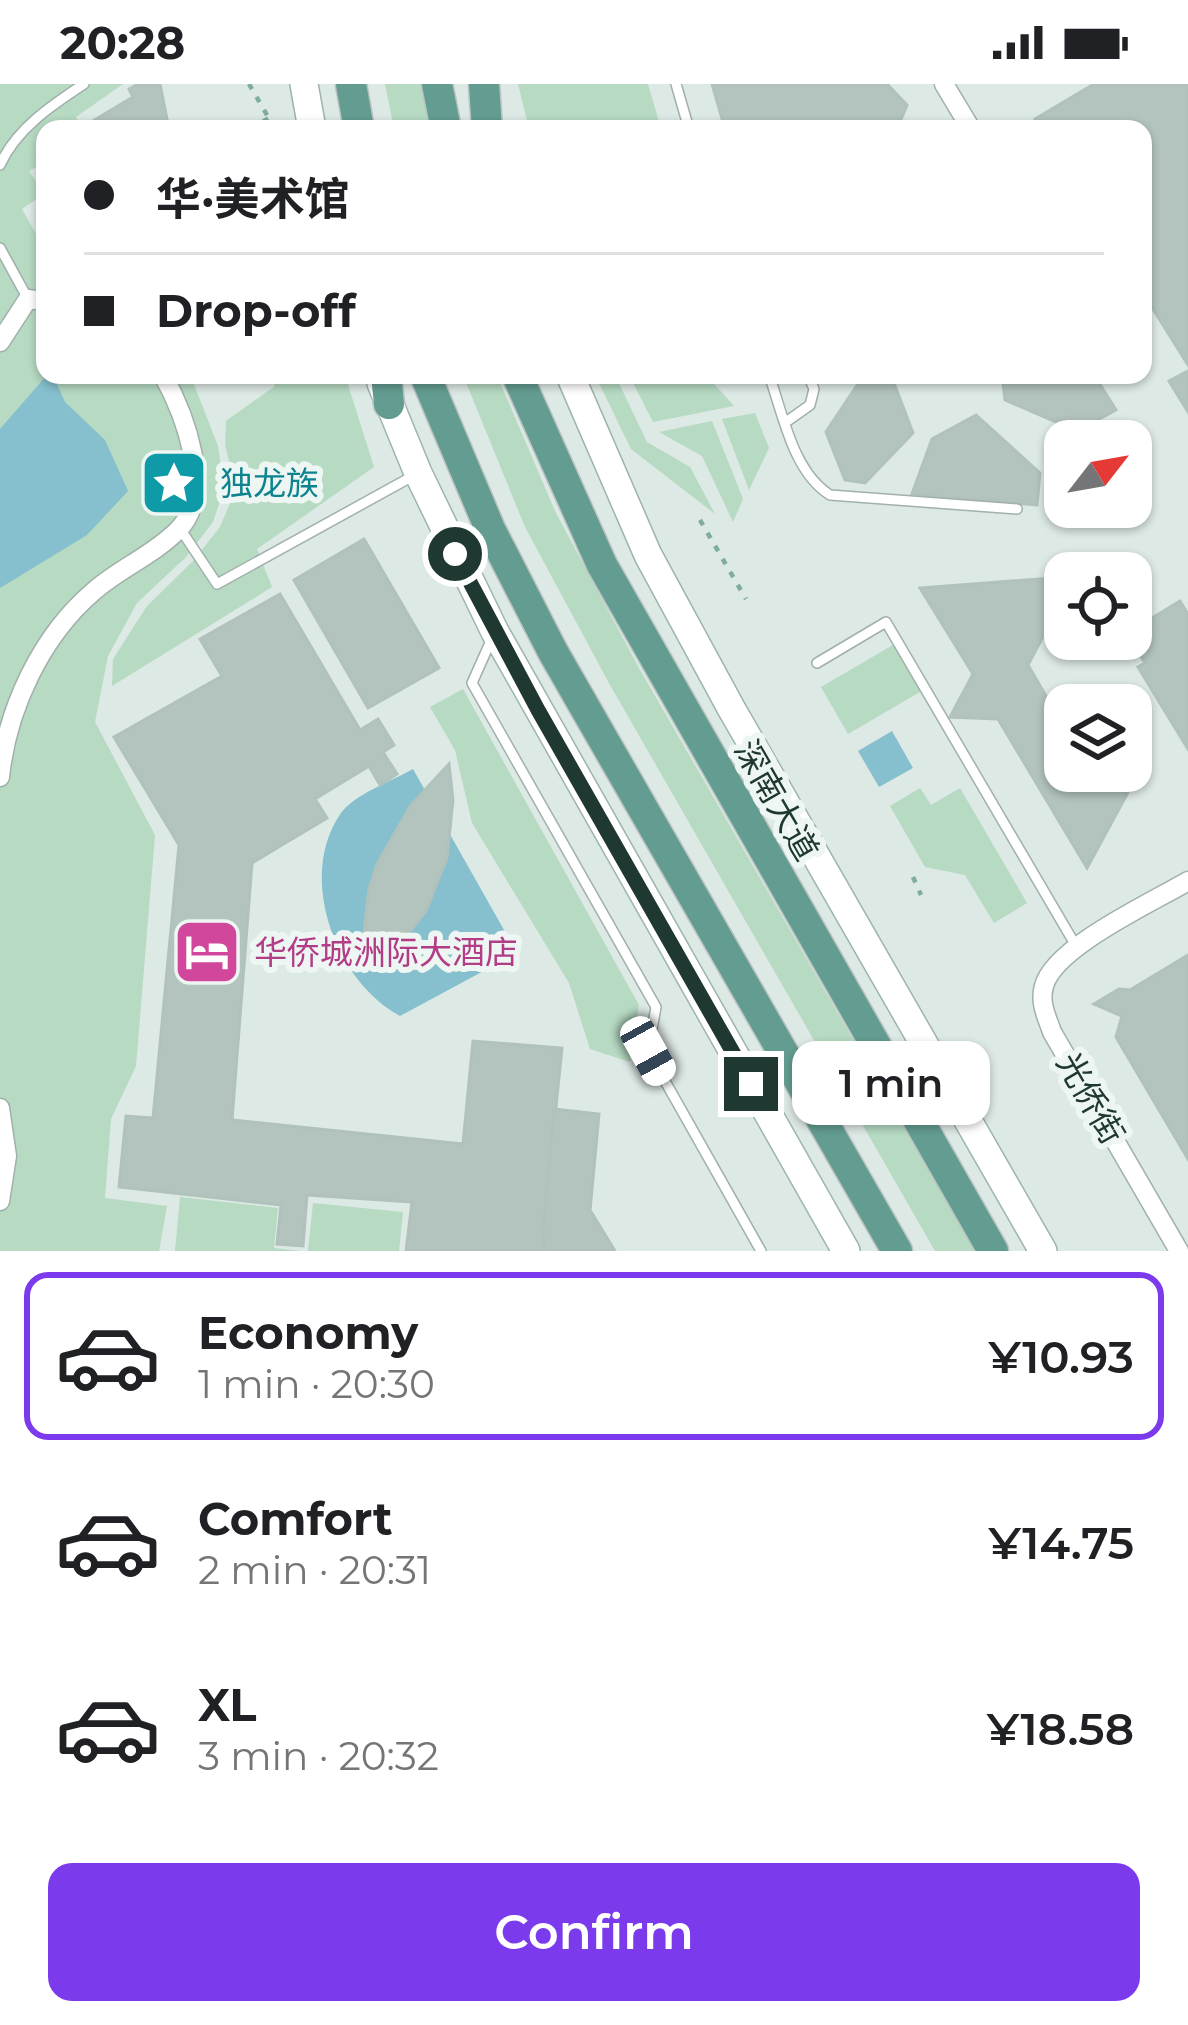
<!DOCTYPE html>
<html lang="en">
<head>
<meta charset="utf-8">
<style>
	body { margin:0; font-family:Montserrat,"Noto Sans SC",sans-serif; background:#f6f6f6; color:#202124; height:100vh; display:flex; flex-direction:column; font-size:45px; white-space:nowrap }
	* { box-sizing:border-box; margin:0 }
	p { font-size:39px; color:#757577 }
	.icon { flex:none; width:66px; height:66px; fill:none; stroke:currentColor; stroke-width:2; stroke-linecap:round; stroke-linejoin:round }
	.map { position:relative; height:1167px; overflow:hidden }
	.details { display:flex; flex-direction:column; background:#fff; flex:1 }
	.details>* { flex:none }
	.banner { position:absolute; left:36px; top:36px; width:1116px; height:264px; border-radius:24px; box-shadow:0 3px 9px #0004; display:grid; align-content:center; height:264px; padding:0 48px; background:#fff }
	.needle { width:78px; rotate:59deg }
	.controls { position:absolute; left:1044px; top:336px; display:grid; gap:24px }
	.controls a { display:grid; place-items:center; width:108px; height:108px; border-radius:24px; background:#fff; box-shadow:0 3px 9px #0004; font-size:60px }
	.end { position:absolute; width:54px; height:54px; margin:-27px; border:15px solid #203832; background:#fff; box-shadow:0 0 0 6px #fff }
	.from { border-radius:50% }
	.bubble { position:absolute; height:84px; border-radius:24px; background:#fff; box-shadow:0 3px 9px #0004; font-size:39px; font-weight:600; line-height:84px; text-align:center }
	.car { position:absolute; width:36px; height:72px; margin:-36px -18px; border-radius:15px; box-shadow:0 0 9px 3px #0007; background:linear-gradient(#fff 24%,#345 0 40%,#fff 0 76%,#345 0 86%,#fff 0) }
	.banner b { display:flex; align-items:center; gap:42px; height:114px; font-size:45px }
	.banner b+b { border-top:3px solid #e0e0e0 }
	.banner i { width:30px; height:30px; background:#202124 }
	ul { padding:21px 0 0; list-style:none }
	li { display:flex; align-items:center; gap:36px; height:168px; margin:0 24px 18px; padding:0 24px; border:6px solid transparent; border-radius:24px }
	li div { flex:1 }
	li b { display:block; font-size:45px }
	li em { font-style:normal; font-weight:600 }
	li.active { border-color:#7c3aed }
	li>.icon { width:108px; height:108px; stroke-width:1.5 }
	.cta { display:flex; gap:24px; margin-top:auto; padding:24px 48px }
	.cta a { flex:1; height:138px; border-radius:24px; background:#7c3aed; color:#fff; font-size:48px; font-weight:600; line-height:138px; text-align:center }
	.status { display:flex; justify-content:space-between; align-items:center; height:84px; padding:0 60px; background:#fff; direction:ltr }
	.status svg { height:33px; fill:currentColor }
	.map>svg:first-child { display:block }
</style>
</head>
<body>
<div class="status"><b>20:28</b><svg viewBox="0 0 49 12"><path d="M0 12V9h3v3zM5 12V6h3v6zM10 12V3h3v9zM15 12V0h3v12zM26 1h20v11H26zM47 4h2v5h-2z"/></svg></div>
<div class="map">
<svg width="1188" height="1167" viewBox="0 0 1188 1167">
	<rect width="100%" height="100%" fill="#dde9e4"/>
	<g fill="#b6dac2">
		<path d="M0 0H123L76 33 83 45H45V78L29 87 44 110 22 125 45 166V291H186L193 298 218 362 224 405 213 438 186 473 137 519 108 572 95 638 155 751 136 982 111 1035 105 1114 167 1122 159 1167H0Z"/>
		<path d="M385 0H422L431 45H394Z"/>
		<path d="M518 0H648L661 45H529Z"/>
		<path d="M269 291H345L374 383 257 465 272 503 112 602 113 575 147 522 192 478 220 443 236 405 225 361 226 337 275 302Z"/>
		<path d="M463 291H497L555 427 639 584 975 1167H935L610 601 525 443Z"/>
		<path d="M595 291H615L647 358 690 383 715 430 631 365Z"/>
		<path d="M629 291H706L734 322 653 338Z"/>
		<path d="M755 329 769 364 749 406 722 335Z"/>
		<path d="M712 337 743 415 733 438 702 372 659 348Z"/>
		<path d="M898 558 925 605 848 650 821 603Z"/>
		<path d="M463 605 639 921 630 978 590 965 569 899 472 739 455 666 430 623Z"/>
		<path d="M920 704 931 721 960 704 1027 819 994 839 965 791 925 783 890 722Z"/>
		<path d="M180 1113 278 1124 274 1164 301 1167H175Z"/>
		<path d="M313 1119 403 1128 399 1167H308Z"/>
	</g>
	<g fill="#86bfcd">
		<path d="M47 291H53L65 318 105 356 128 407 87 451 0 504V345Z"/>
		<path d="M892 647 913 684 879 703 858 667Z"/>
		<path d="M413 685 517 869 400 932C336 898 296 793 341 729 355 710 392 697 413 685Z"/>
	</g>
	<g fill="#b3c3bd" stroke="#b0c2bb" stroke-width="3">
		<path d="M138 0H160L169 45H95L91 38 133 13 129 5Z"/>
		<path d="M712 0H887L907 21 897 45H725Z"/>
		<path d="M1094 0H1188V281L1143 209V45H1041L1035 35Z"/>
		<path d="M1188 287V328L1169 297Z"/>
		<path d="M1002 291H1094L1116 326 1077 347 1005 316Z"/>
		<path d="M892 294 913 349 865 399 845 396 826 348 860 297Z"/>
		<path d="M976 331 1040 389 1037 421 912 410 932 355Z"/>
		<path d="M364 455 439 584 368 624 294 496Z"/>
		<path d="M1065 493V511L1028 581 1065 645V687L1138 690 1087 784 998 635 950 633 973 590 920 504Z"/>
		<path d="M280 510 360 646 378 635 394 661 383 668 397 690 380 701 369 682 315 715 327 734 252 779 232 1036 463 1060 473 957 562 964 543 1148 545 1167H406L412 1118 307 1111 303 1162 277 1160 281 1121 119 1103 126 1032 153 1034 179 761 114 653 222 592 200 555Z"/>
		<path d="M1180 517 1188 530V665L1138 583 1145 579 1130 555 1131 547Z"/>
		<path d="M449 680 453 716 447 774 426 827 393 869 363 857 369 805 377 780 411 721Z"/>
		<path d="M1188 871V1075L1116 953 1122 932 1094 920 1119 905 1130 906Z"/>
		<path d="M554 1025 599 1030 590 1126 615 1167H545L543 1148Z"/>
	</g>
	<g fill="none" stroke-linecap="round" stroke-linejoin="round">
		<g stroke="#a1b0ab" stroke-width="12">
			<g id="lane">
				<path d="M676 0 689 45"/>
				<path d="M0 81C16 45 52 21 84 0"/>
				<path d="M0 164 28 215"/>
				<path d="M769 291C783 330 793 388 830 411L1017 425"/>
				<path d="M786 338 810 321 814 305 808 291"/>
				<path d="M181 446 217 500 413 392"/>
				<path d="M493 552 472 599 656 923 648 967 761 1167"/>
				<path d="M817 579 886 538 1076 862"/>
			</g>
		</g>
		<g stroke="#a1b0ab" stroke-width="21">
			<g id="street">
				<path d="M944 0 971 45"/>
				<path d="M0 258 28 215 45 217"/>
				<path d="M0 693C7 625 41 552 94 507 119 485 153 471 177 447 216 410 184 329 163 291"/>
				<path d="M0 1024 7 1072 0 1117"/>
				<path d="M1179 1167 1052 948C1047 933 1039 919 1044 902 1054 863 1153 818 1188 797"/>
			</g>
		</g>
		<g stroke="#9db4ad" stroke-width="30">
			<g id="secondary">
				<path d="M304 0 312 45"/>
				<path d="M570 291 648 471 731 624 1043 1167"/>
				<path d="M381 299 418 389 495 548 846 1167"/>
			</g>
		</g>
		<g stroke="#bcc3c2" stroke-width="33">
			<g id="primary">
				<path d="M351 0 359 45"/>
				<path d="M437 0 446 45"/>
				<path d="M484 0 487 45"/>
				<path d="M386 291 389 320"/>
				<path d="M425 291 490 445 553 568 897 1167"/>
				<path d="M517 291 602 481 993 1167"/>
			</g>
		</g>
		<g stroke="#7eaca0" stroke-width="4.5" stroke-dasharray="6 9" stroke-linecap="butt">
			<path d="M249 0 275 45"/>
			<path d="M250 45 269 34"/>
			<path d="M700 436 746 515"/>
			<path d="M913 793 921 811"/>
			<path d="M728 1007 722 1011 730 1025"/>
		</g>
		<use href="#lane" stroke="#fff" stroke-width="9"/>
		<use href="#street" stroke="#fff" stroke-width="18"/>
		<use href="#secondary" stroke="#fff" stroke-width="27"/>
		<use href="#primary" stroke="#639d91" stroke-width="30"/>
	</g>
	<g fill="none" stroke-linecap="round" stroke-linejoin="round">
		<path stroke="#203832" stroke-width="15" d="M455 470 538 626 751 1000"/>
	</g>
	<defs>
		<g id="sight-square" transform="scale(3.45)"><rect x="-9" y="-9" width="18" height="18" rx="4" fill="#0f9aa8" stroke="#edf6f2"/><path d="M0-6L1.8-2.2L6-1.7L2.9 1.2L3.7 5.4L0 3.3L-3.7 5.4L-2.9 1.2L-6-1.7L-1.8-2.2Z" fill="#fff"/></g>
		<g id="hotel-square" transform="scale(3.45)"><rect x="-9" y="-9" width="18" height="18" rx="4" fill="#d1479c" stroke="#edf6f2"/><path d="M-6-4.5h1.5V1H6V5H4.5V3h-9V5H-6ZM-4 0a1.8 1.8 0 1 1 3.6 0ZM.5 0V-2.5h3Q6-2.5 6 0Z" fill="#fff"/></g>
	</defs>
	<g fill-rule="evenodd">
		<use href="#sight-square" x="174" y="399"/>
		<use href="#hotel-square" x="207" y="868"/>
	</g>
	<g text-anchor="middle" stroke-width="12" stroke-linejoin="round" paint-order="stroke">
		<g font-size="33" fill="#0d838f" stroke="#edf6f2" text-anchor="start">
			<text x="220" y="411">独龙族</text>
		</g>
		<g font-size="33" fill="#203832" stroke="#edf6f2">
			<text transform="translate(777 716) rotate(60)" y="12">深南大道</text>
			<text transform="translate(1091 1014) rotate(60)" y="12">光侨街</text>
		</g>
		<g font-size="33" fill="#b23c85" stroke="#edf6f2" text-anchor="start">
			<text x="254" y="880">华侨城洲际大酒店</text>
		</g>
	</g>
</svg>
<div class="controls">
<a><svg class="needle" viewBox="-14 -14 28 28"><path d="M0-13l5 13h-10z" fill="#e53935"/><path d="M0 13l5-13h-10z" fill="#757577"/></svg></a>
<a><svg class="icon" aria-label="locate" viewBox="0 0 24 24"><circle cx="12" cy="12" r="6"/><path d="M12 2v4M12 18v4M2 12h4M18 12h4"/></svg></a>
<a><svg class="icon" aria-label="layers" viewBox="0 0 24 24"><path d="M12 4l9 5-9 5-9-5zM3 14l9 5 9-5"/></svg></a>
</div>
<i class="end from" style="left:455px;top:470px"></i>
<i class="end" style="left:751px;top:1000px"></i>
<div class="bubble" style="left:792px;top:957px;width:198px">1 min</div>
<i class="car" style="left:648px;top:967px;rotate:151deg"></i>
<div class="banner">
<b><i class="from"></i>华·美术馆</b>
<b><i></i>Drop-off</b>
</div>
</div>
<section class="details">
<ul>
<li class="active"><svg class="icon" aria-label="car" viewBox="0 0 24 24"><path d="M5 17H2v-5l4-1 3-4h7l3 4 3 1v5h-3M9 17h6M6 11h13"/><circle cx="7" cy="17" r="2"/><circle cx="17" cy="17" r="2"/></svg><div><b>Economy</b><p>1 min · 20:30</p></div><em>¥10.93</em></li>
<li><svg class="icon" aria-label="car" viewBox="0 0 24 24"><path d="M5 17H2v-5l4-1 3-4h7l3 4 3 1v5h-3M9 17h6M6 11h13"/><circle cx="7" cy="17" r="2"/><circle cx="17" cy="17" r="2"/></svg><div><b>Comfort</b><p>2 min · 20:31</p></div><em>¥14.75</em></li>
<li><svg class="icon" aria-label="car" viewBox="0 0 24 24"><path d="M5 17H2v-5l4-1 3-4h7l3 4 3 1v5h-3M9 17h6M6 11h13"/><circle cx="7" cy="17" r="2"/><circle cx="17" cy="17" r="2"/></svg><div><b>XL</b><p>3 min · 20:32</p></div><em>¥18.58</em></li>
</ul>
<div class="cta"><a>Confirm</a></div>
</section>
</body>
</html>
